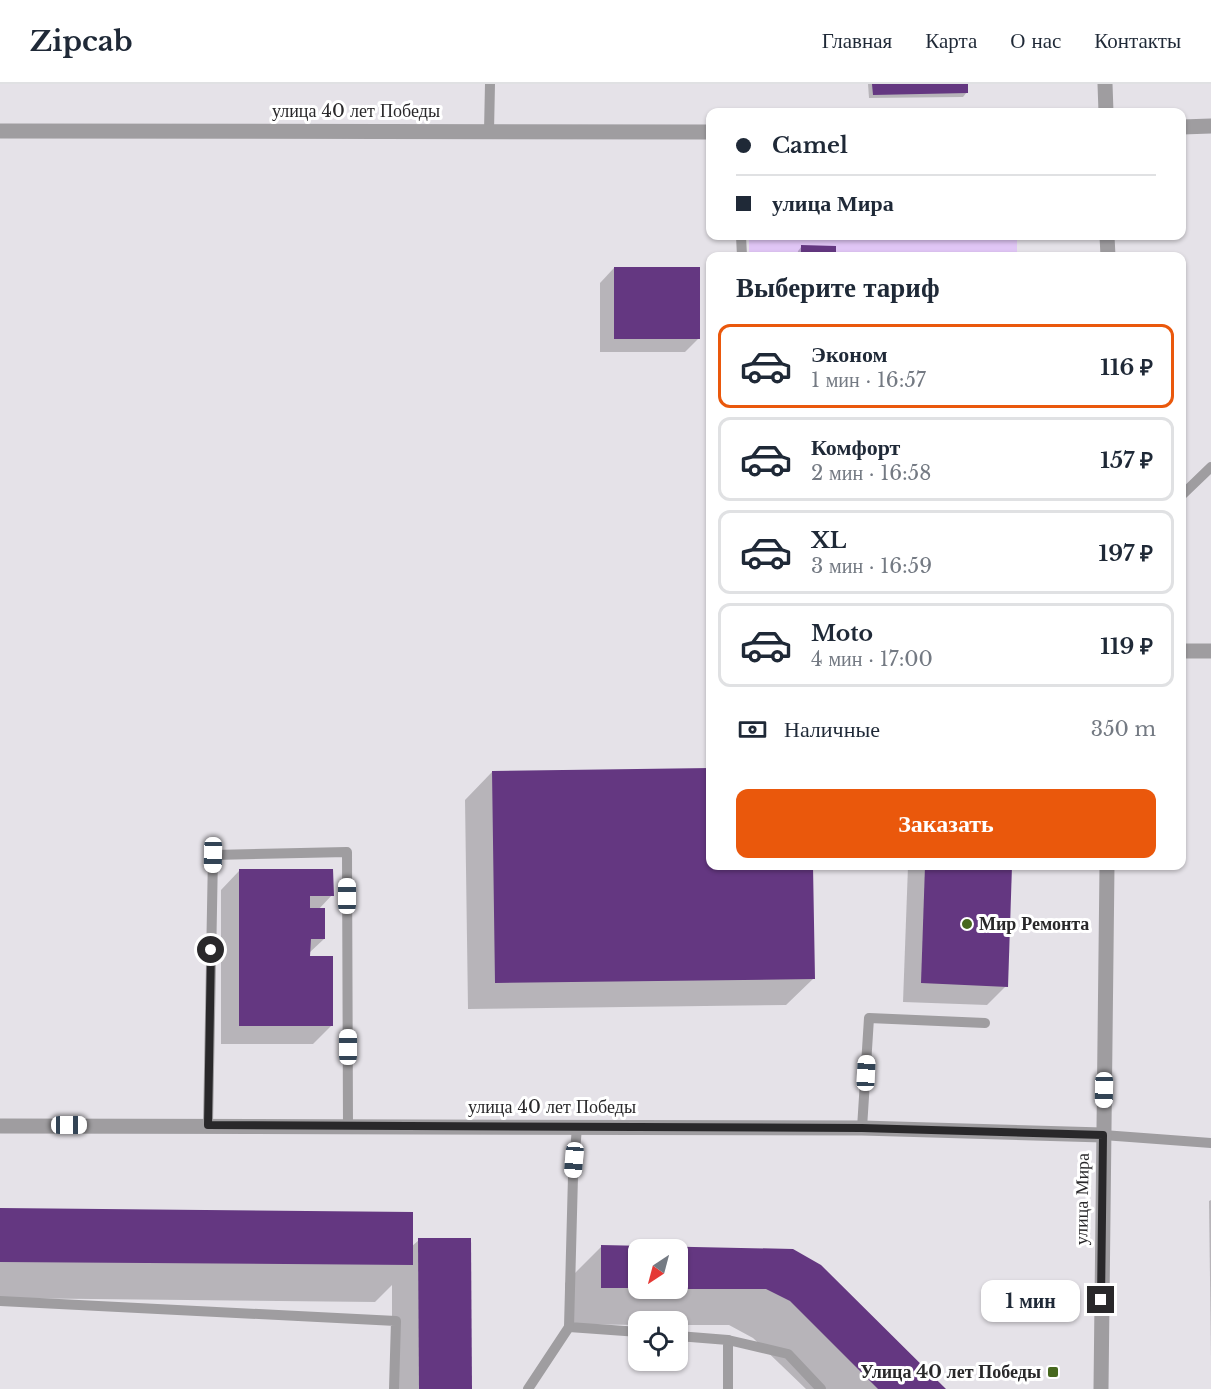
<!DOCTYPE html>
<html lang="ru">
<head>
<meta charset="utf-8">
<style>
	body { margin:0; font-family:"Libre Baskerville",serif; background:#f2f2f3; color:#1f2937; height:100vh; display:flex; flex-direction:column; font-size:22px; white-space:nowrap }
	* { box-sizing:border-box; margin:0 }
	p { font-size:20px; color:#747a83 }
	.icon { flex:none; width:33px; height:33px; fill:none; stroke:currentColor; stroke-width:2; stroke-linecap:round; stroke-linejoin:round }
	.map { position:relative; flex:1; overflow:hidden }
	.panel { position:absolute; left:706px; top:168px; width:480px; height:618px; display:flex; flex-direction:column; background:#fff; border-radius:12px; box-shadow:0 2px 4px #0004 }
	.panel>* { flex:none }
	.top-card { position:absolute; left:706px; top:24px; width:480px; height:132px; border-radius:12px; box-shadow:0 2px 4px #0004; display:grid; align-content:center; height:132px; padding:0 30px; background:#fff }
	.needle { width:39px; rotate:216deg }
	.buttons { position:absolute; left:628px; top:1155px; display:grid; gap:12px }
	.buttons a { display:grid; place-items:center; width:60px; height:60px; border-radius:12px; background:#fff; box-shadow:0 2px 4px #0004; font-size:30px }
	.end { position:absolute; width:27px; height:27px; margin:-14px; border:8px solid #29282a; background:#fff; box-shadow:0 0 0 3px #fff }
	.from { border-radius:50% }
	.bubble { position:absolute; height:42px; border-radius:12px; background:#fff; box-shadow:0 2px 4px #0004; font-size:20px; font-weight:700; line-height:42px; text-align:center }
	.car { position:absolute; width:18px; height:36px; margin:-18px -9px; border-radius:8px; box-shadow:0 0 4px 2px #0007; background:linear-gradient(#fff 24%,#345 0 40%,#fff 0 76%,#345 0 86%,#fff 0) }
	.top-card b { display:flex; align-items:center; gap:21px; height:57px; font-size:22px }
	.top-card b+b { border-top:2px solid #e0e1e3 }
	.top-card i { width:15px; height:15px; background:#1f2937 }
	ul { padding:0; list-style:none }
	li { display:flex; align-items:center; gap:18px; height:84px; margin:0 12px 9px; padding:0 18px; border:3px solid #e0e1e3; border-radius:12px }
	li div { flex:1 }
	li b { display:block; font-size:22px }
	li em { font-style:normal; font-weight:700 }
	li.selected { border-color:#ea580c }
	li>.icon { width:54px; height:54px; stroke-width:1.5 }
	h2 { padding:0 30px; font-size:27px; line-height:72px }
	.pay { display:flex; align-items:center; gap:15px; height:66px; padding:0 30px; font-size:22px }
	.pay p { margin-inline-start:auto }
	.primary-button { display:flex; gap:12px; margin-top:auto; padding:12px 30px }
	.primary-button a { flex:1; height:69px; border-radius:12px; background:#ea580c; color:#fff; font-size:24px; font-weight:700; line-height:69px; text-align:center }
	header { display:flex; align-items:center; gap:36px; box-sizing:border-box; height:84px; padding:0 30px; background:#fff; border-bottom:2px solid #e0e1e3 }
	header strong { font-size:28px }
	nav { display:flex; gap:33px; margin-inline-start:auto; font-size:21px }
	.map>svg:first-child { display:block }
</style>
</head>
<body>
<header>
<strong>Zipcab</strong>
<nav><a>Главная</a><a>Карта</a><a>О нас</a><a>Контакты</a></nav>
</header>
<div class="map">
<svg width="1211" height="1305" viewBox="0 0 1211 1305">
	<rect width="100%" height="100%" fill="#e5e2e8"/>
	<rect fill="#e0c6f5" x="749" y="152" width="268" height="20"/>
	<g fill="#0003" fill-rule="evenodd">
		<path d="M868 0H967V8L963 13 869 14Z"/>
		<path d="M802 162 835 163V172H797L798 167Z"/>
		<path d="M614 184 699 254 685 268H600V199Z"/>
		<path d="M711 686V782H812L814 894 786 921 468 925 465 716 492 688Z"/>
		<path d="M908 782H1010L1006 902 987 921 903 918Z"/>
		<path d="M239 787 332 811 318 826 324 855 309 869 332 941 313 960H221V806Z"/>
		<path d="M1211 1116V1273L1209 1117Z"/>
		<path d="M0 1125 411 1163 419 1156 470 1305H392V1201L375 1218 0 1214Z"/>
		<path d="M601 1163 792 1166 945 1305H806L753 1254 729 1241H678V1238H639V1241L565 1240V1199ZM639 1166H678V1204H639Z"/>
	</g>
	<g fill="#643781">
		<path d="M872 0H968V9L873 11Z"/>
		<path d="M801 161 836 162V172H801Z"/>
		<rect x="614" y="183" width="86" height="72"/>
		<path d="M711 684V782H813L815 895 495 899 492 687Z"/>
		<path d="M925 782H1012L1008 903 921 899Z"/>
		<path d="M239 785H333L334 812H310V824H325V855H311L310 872H333V942H239Z"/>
		<path d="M0 1124 413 1128V1181L0 1178Z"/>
		<path d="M418 1154H471L472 1305H419Z"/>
		<path d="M601 1161 793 1165 821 1181 946 1305H878L790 1217 766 1205H678V1166H639V1204H601Z"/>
	</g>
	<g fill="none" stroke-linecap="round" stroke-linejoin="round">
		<g stroke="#9f9da0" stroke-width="10">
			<path d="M489 47 490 0"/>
			<path d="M741 152 742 172"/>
			<path d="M1182 411 1211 383"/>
			<path d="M208 1041 213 771 347 768 348 1042"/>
			<path d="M577 1043 573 1092 569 1243 639 1248"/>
			<path d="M862 1044 869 934 985 939"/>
			<path d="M1103 1051 1211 1059"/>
			<path d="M0 1217 396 1237 394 1305"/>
			<path d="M678 1252 728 1256V1305"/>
			<path d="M728 1256 788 1270 821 1305"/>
			<path d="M528 1305 569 1243"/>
		</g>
		<g stroke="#9f9da0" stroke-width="15">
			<path d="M1182 43 1211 42"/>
			<path d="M0 47 711 48"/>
			<path d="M1182 567H1211"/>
			<path d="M0 1042 862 1044 1103 1051"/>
		</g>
		<g stroke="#9f9da0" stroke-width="15">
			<path d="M1105 0 1106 28"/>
			<path d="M1107 152 1108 172"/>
			<path d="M1101 1305 1107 782"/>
		</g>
	</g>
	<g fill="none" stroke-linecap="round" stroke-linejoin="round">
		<path stroke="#29282a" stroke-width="8" d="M211 866 208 1041 862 1044 1103 1051 1101 1216"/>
	</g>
	<g fill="#47681e" stroke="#fff" stroke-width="2">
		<circle cx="967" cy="840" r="6"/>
		<rect x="1047" y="1282" width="12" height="12" rx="3"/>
	</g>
	<g text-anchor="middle" stroke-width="6" stroke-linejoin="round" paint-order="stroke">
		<g font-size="18" fill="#29282a" stroke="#fff">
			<text x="356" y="33">улица 40 лет Победы</text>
			<text x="552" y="1029">улица 40 лет Победы</text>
			<text transform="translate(1082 1115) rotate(-89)" y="6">улица Мира</text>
		</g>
		<g font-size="18" font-weight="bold" fill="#29282a" stroke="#fff" text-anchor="start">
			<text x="979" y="846">Мир Ремонта</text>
			<text x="1041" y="1294" text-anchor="end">Улица 40 лет Победы</text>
		</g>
	</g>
</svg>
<div class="buttons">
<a><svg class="needle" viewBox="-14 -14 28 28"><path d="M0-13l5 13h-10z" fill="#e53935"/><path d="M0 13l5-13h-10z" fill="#747a83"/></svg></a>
<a><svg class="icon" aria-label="locate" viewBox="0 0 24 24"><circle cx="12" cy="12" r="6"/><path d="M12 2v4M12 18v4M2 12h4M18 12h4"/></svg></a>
</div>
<i class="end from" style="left:211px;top:866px"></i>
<i class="end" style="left:1101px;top:1216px"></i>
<div class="bubble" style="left:981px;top:1196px;width:99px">1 мин</div>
<i class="car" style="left:213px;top:771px;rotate:181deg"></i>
<i class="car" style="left:347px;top:812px;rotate:0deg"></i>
<i class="car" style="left:348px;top:963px;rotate:0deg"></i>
<i class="car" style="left:866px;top:989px;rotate:3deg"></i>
<i class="car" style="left:1104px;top:1006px;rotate:181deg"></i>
<i class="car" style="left:69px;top:1041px;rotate:90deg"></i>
<i class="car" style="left:574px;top:1076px;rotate:185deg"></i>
<div class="top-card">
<b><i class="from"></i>Camel</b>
<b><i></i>улица Мира</b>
</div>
<section class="panel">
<h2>Выберите тариф</h2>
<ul>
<li class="selected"><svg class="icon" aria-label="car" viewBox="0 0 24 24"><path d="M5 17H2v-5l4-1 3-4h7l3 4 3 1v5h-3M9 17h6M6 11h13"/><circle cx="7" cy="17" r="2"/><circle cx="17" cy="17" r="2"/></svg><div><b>Эконом</b><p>1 мин · 16:57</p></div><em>116 ₽</em></li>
<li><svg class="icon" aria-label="car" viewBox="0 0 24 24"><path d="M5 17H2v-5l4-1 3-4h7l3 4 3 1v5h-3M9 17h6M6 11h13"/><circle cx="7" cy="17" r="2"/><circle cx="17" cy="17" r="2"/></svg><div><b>Комфорт</b><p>2 мин · 16:58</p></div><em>157 ₽</em></li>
<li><svg class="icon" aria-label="car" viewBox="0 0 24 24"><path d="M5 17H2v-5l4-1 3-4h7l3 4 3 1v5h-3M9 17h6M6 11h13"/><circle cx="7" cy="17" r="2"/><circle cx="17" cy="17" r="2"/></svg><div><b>XL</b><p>3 мин · 16:59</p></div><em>197 ₽</em></li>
<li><svg class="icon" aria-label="car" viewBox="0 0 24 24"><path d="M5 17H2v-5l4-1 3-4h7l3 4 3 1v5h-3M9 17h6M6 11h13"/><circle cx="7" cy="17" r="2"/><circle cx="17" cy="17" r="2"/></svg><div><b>Moto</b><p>4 мин · 17:00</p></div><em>119 ₽</em></li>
</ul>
<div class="pay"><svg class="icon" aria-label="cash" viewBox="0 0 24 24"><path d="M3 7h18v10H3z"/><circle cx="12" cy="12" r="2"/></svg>Наличные<p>350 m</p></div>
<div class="primary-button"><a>Заказать</a></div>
</section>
</div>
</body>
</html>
